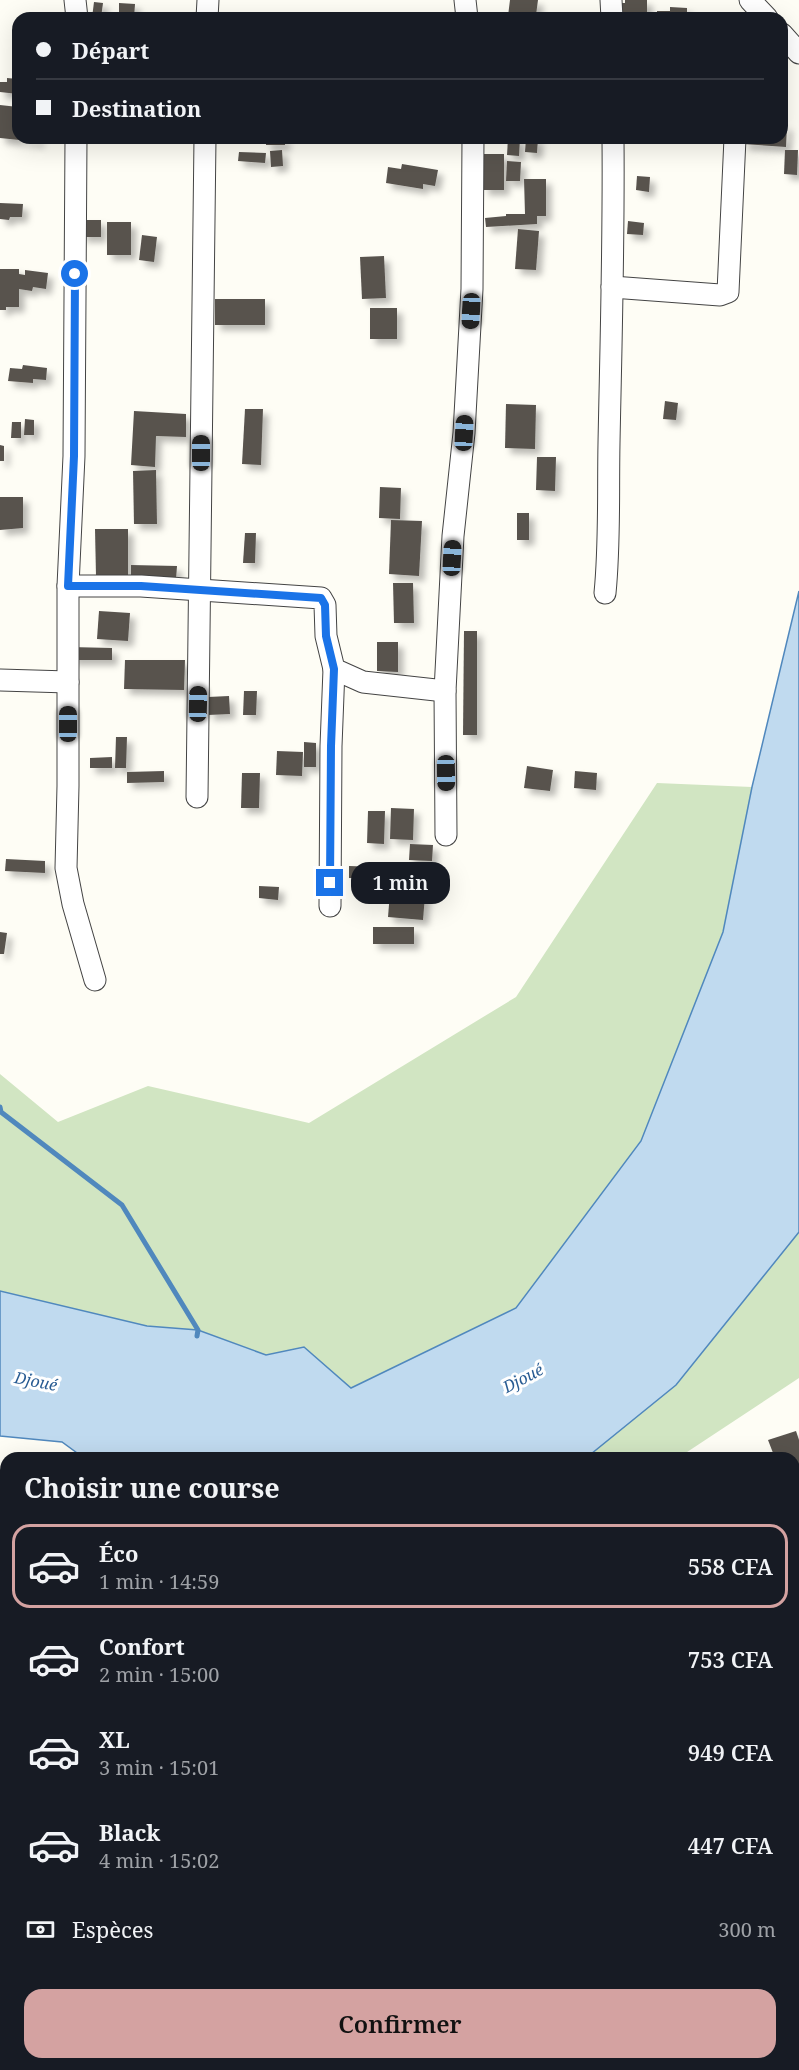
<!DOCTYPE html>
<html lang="fr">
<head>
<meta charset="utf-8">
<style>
	body { margin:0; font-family:"Noto Serif",serif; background:#242831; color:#f1f3f6; height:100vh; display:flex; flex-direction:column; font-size:22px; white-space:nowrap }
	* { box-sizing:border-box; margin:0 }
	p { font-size:20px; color:#9ea1a6 }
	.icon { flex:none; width:33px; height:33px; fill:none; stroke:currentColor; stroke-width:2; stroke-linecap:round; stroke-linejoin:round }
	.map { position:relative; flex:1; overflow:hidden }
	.sheet { position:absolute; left:0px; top:1452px; width:800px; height:618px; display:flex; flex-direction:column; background:#171b24; border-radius:18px 18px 0 0; box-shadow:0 6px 24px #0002 }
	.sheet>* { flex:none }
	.top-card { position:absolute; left:12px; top:12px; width:776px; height:132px; border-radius:18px; box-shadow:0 6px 24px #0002; display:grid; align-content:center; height:132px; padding:0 24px; background:#171b24 }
	.end { position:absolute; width:27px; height:27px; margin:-14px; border:8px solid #1a73e8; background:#fff; box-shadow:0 0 0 3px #fff }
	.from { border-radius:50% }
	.bubble { position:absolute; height:42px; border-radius:18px; background:#171b24; box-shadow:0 6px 24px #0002; font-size:20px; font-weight:600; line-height:42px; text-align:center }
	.car { position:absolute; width:18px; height:36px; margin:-18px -9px; border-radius:8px; box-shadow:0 0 4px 2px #0007; background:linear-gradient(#222 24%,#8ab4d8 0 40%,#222 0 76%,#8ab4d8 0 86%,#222 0) }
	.top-card b { display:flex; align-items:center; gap:21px; height:57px; font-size:22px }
	.top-card b+b { border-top:2px solid #363941 }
	.top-card i { width:15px; height:15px; background:#f1f3f6 }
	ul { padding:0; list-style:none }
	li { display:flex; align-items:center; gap:18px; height:84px; margin:0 12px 9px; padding:0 12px; border:3px solid transparent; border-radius:18px }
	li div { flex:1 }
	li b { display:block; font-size:22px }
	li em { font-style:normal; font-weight:600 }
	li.selected { border-color:#d4a2a1 }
	li>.icon { width:54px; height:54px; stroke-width:1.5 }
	h2 { padding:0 24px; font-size:27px; line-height:72px }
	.pay { display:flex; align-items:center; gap:15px; height:66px; padding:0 24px; font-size:22px }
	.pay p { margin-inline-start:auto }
	.cta { display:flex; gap:12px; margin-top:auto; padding:12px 24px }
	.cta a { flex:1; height:69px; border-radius:18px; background:#d4a2a1; color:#111; font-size:24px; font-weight:600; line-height:69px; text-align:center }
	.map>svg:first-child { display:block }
</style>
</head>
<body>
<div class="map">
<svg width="799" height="2070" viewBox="0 0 799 2070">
	<defs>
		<filter id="shadow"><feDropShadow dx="5.5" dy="5.5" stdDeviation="3" flood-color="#0004"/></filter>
	</defs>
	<rect width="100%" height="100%" fill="#fefdf5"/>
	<g fill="#d1e5c2">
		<path d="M657 783 752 787 723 932 641 1141 516 1308 351 1389 304 1348 266 1355 198 1330 147 1326 0 1291V1074L58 1122 148 1086 309 1123 516 997Z"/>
		<path d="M799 1232V1378L678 1458H586L676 1385Z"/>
	</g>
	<path fill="#c0daef" stroke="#5088bd" stroke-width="1.5" d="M799 591V1232L676 1385 586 1458H84L62 1442 0 1436V1291L147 1326 198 1330 266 1355 304 1347 351 1388 516 1308 641 1141 723 932 752 787Z"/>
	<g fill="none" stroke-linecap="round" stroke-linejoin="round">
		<path stroke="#5088bd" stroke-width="5" d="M0 1107 1 1112 122 1205 198 1330 197 1336"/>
	</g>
	<g fill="#58534e" filter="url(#shadow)">
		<path d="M510 0H538L536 15 524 14 523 18 508 16Z"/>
		<path d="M625 0H647V18H612L611 3H625Z"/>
		<path d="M94 2 103 3 101 18H92Z"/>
		<path d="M119 3 135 4 134 18H119Z"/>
		<path d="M670 7 687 8V18H657V11H670Z"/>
		<path d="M7 78 18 79V94L0 92V82H7Z"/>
		<path d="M0 105 18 107V138H39V142L0 138Z"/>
		<path d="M782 125 787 126 786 147 743 144 744 138H782Z"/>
		<rect x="266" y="138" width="19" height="7"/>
		<path d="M508 138H520L519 156 507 155Z"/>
		<path d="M526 138H538L537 153 525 152Z"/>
		<path d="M282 150 283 166 271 167 270 151Z"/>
		<path d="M785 150H798L797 175 784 174Z"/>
		<path d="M239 152 266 153 265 163 238 161Z"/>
		<rect x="483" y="154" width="21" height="36"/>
		<path d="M507 161 521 162 520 181H506Z"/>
		<path d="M402 164 438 170 435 186 423 184V189L386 183 388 167 401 169Z"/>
		<path d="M637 176 650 177 649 192 636 190Z"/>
		<path d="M524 179H546V216H537V224L486 227 485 218 506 216V214H525Z"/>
		<path d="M0 203 23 204 22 217H10L9 220 0 219Z"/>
		<rect x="81" y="220" width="20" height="17"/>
		<path d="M628 221 644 223 643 235 627 234Z"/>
		<rect x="107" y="222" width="24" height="33"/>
		<path d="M518 229 539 231 536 270 515 269Z"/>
		<path d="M142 235 157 237 154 262 139 260Z"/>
		<path d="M384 256 386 298 362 299 360 257Z"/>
		<path d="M0 269H19V274L25 275V270L48 273 46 289 33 287 32 291 19 289V307H6V310H0Z"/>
		<rect x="215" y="299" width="50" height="26"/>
		<rect x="370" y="308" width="27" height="31"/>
		<path d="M23 365 47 368 46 380 33 379V383L8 381 10 368 22 369Z"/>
		<path d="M665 401 678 403 676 420 663 419Z"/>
		<path d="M506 404 536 405 535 449 505 448Z"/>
		<path d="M245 409H263L261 465 242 464Z"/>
		<path d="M134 411 186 414V437L156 436 155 467 131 465Z"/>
		<path d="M25 419 34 420V435H24Z"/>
		<path d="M12 422H21V438H11Z"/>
		<path d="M0 445 4 446V461H0Z"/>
		<path d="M537 457H556L555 491 536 490Z"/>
		<path d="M156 470 157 524H134L133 471Z"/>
		<path d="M380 487 401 488 400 519 379 518Z"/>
		<path d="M0 497H23V528L0 530Z"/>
		<rect x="517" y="513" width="12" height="27"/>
		<path d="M391 520 422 521 419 576 389 574Z"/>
		<path d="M95 529H128V576H96Z"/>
		<path d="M245 533H256L255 563H243Z"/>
		<path d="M131 565 177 566 176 579H131Z"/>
		<path d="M393 583H413L414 623H394Z"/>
		<path d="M99 611 130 613 128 641 97 639Z"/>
		<path d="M464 631H477V735H463Z"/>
		<path d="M377 642H398V672L377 671Z"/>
		<path d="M70 647 112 648V660H70Z"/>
		<path d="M125 660H185L184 690 124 689Z"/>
		<path d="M244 691H257L256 715H243Z"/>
		<path d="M229 696 230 714 208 715V697Z"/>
		<path d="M116 737H127L126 768H115Z"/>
		<path d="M304 742 316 743V767H304Z"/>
		<path d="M277 751 303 752 302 776 276 775Z"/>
		<path d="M112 757V768H90V758Z"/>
		<path d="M527 766 553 770 550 791 524 788Z"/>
		<path d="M164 771V782L127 783V772Z"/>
		<path d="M575 771 597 773 596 790 574 788Z"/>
		<path d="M242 773H260L259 808H241Z"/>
		<path d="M391 808 414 809 413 840 390 839Z"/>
		<path d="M368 811H385L384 844 367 843Z"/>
		<path d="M410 844 433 845 432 861 409 860Z"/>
		<path d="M6 859 45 861V873L5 871Z"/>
		<path d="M349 866 380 867 379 879 349 878Z"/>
		<path d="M392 868 427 871 423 920 388 917Z"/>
		<path d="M259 886 279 887 278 900 259 898Z"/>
		<rect x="373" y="927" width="41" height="17"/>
		<path d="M0 932 7 933 4 954H0Z"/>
		<path d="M796 1431 799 1440V1469L794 1471V1458H775L768 1440Z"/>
		<rect x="0" y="1541" width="6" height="17"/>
		<path d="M6 1562V1576H0V1563Z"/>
		<path d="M0 1581 6 1582V1606H0Z"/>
		<rect x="0" y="1623" width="6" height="35"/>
		<path d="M794 1652 795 1656 799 1654V1688L796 1690 794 1687Z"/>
		<rect x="0" y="1836" width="6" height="22"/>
		<rect x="0" y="1879" width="6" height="34"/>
		<path d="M794 1931 799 1943V1973L794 1976Z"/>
		<rect x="0" y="1990" width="6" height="29"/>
		<path d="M799 2060V2070H785L783 2067Z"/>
		<path d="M63 2064H126V2070H62Z"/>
		<path d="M299 2064H330L318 2070 315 2068 302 2070Z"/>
		<path d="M544 2064H554L555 2067 561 2064H584L587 2070H531Z"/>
	</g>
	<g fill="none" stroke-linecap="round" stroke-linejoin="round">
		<g stroke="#444" stroke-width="23">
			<g id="minor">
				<path d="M75 0 77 18"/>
				<path d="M465 0 467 18"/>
				<path d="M611 0 612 18"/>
				<path d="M750 0 767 18"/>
				<path d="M207 18 208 0"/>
				<path d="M782 34 799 53"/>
				<path d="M76 138 74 456 68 586V786L66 868 73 904 95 980"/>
				<path d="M612 287 720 295 728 292 735 138"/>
				<path d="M68 586H141L321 598 325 605 326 636 334 669 363 682 445 691"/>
				<path d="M605 593C610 543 608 492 609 443 611 341 614 240 613 138"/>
				<path d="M0 680 68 682"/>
				<path d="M197 797 205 138"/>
				<path d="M446 835 445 691 453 536 464 433 472 289 473 138"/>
				<path d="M330 906 331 746 334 669"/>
				<path d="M0 1613H6"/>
				<path d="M794 1827 799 1841"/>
				<path d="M794 1979 799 1976"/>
				<path d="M0 2043 6 2041"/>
				<path d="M408 2064 411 2070"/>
				<path d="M749 2064 751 2070"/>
				<path d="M613 2070 625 2064"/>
			</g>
		</g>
		<use href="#minor" stroke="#fff" stroke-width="21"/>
		<g stroke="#b03e39" stroke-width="7">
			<g id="rail">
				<path d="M794 1510 799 1506"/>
				<path d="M193 2070 196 2064"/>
			</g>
		</g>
		<use href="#rail" stroke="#fff" stroke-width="4.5" stroke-dasharray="14" stroke-linecap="butt"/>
	</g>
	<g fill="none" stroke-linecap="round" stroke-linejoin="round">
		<path stroke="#1a73e8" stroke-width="8" d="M75 274 74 456 68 586H141L321 598 325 605 326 636 334 669 331 746 330 883"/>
	</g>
	<g text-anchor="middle" stroke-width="6" stroke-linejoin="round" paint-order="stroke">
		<g font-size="16" font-style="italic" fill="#295c93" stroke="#fff">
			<text transform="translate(523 1378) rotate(-28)" y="6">Djoué</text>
			<text transform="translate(36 1381) rotate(11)" y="6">Djoué</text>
		</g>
	</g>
</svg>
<i class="end from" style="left:75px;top:274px"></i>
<i class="end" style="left:330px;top:883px"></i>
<div class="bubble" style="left:351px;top:862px;width:99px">1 min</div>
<i class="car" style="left:471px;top:311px;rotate:183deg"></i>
<i class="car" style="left:464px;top:433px;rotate:3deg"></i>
<i class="car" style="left:201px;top:453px;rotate:0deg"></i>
<i class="car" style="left:452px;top:558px;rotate:3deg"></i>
<i class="car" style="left:198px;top:704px;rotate:1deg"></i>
<i class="car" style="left:68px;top:724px;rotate:0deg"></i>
<i class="car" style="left:446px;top:773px;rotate:179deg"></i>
<div class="top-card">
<b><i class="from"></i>Départ</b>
<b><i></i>Destination</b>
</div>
<section class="sheet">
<h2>Choisir une course</h2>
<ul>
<li class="selected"><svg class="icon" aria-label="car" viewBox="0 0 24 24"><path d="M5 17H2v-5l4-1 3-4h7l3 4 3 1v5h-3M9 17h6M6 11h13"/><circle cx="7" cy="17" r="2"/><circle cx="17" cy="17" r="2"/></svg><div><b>Éco</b><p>1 min · 14:59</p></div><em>558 CFA</em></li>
<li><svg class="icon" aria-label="car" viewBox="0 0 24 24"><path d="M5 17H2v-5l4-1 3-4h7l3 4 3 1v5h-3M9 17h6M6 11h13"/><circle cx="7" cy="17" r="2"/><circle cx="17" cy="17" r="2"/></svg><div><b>Confort</b><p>2 min · 15:00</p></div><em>753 CFA</em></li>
<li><svg class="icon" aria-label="car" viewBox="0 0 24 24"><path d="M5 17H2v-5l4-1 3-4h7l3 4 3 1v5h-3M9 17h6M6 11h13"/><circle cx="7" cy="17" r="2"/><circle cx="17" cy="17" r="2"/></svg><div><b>XL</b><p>3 min · 15:01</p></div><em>949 CFA</em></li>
<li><svg class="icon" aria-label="car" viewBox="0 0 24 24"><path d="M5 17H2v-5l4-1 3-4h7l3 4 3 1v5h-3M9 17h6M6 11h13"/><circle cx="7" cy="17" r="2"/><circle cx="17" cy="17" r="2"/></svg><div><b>Black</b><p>4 min · 15:02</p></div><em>447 CFA</em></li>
</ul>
<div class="pay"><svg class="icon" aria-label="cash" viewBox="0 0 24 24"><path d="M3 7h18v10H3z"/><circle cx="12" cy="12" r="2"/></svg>Espèces<p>300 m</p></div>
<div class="cta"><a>Confirmer</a></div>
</section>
</div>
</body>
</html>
